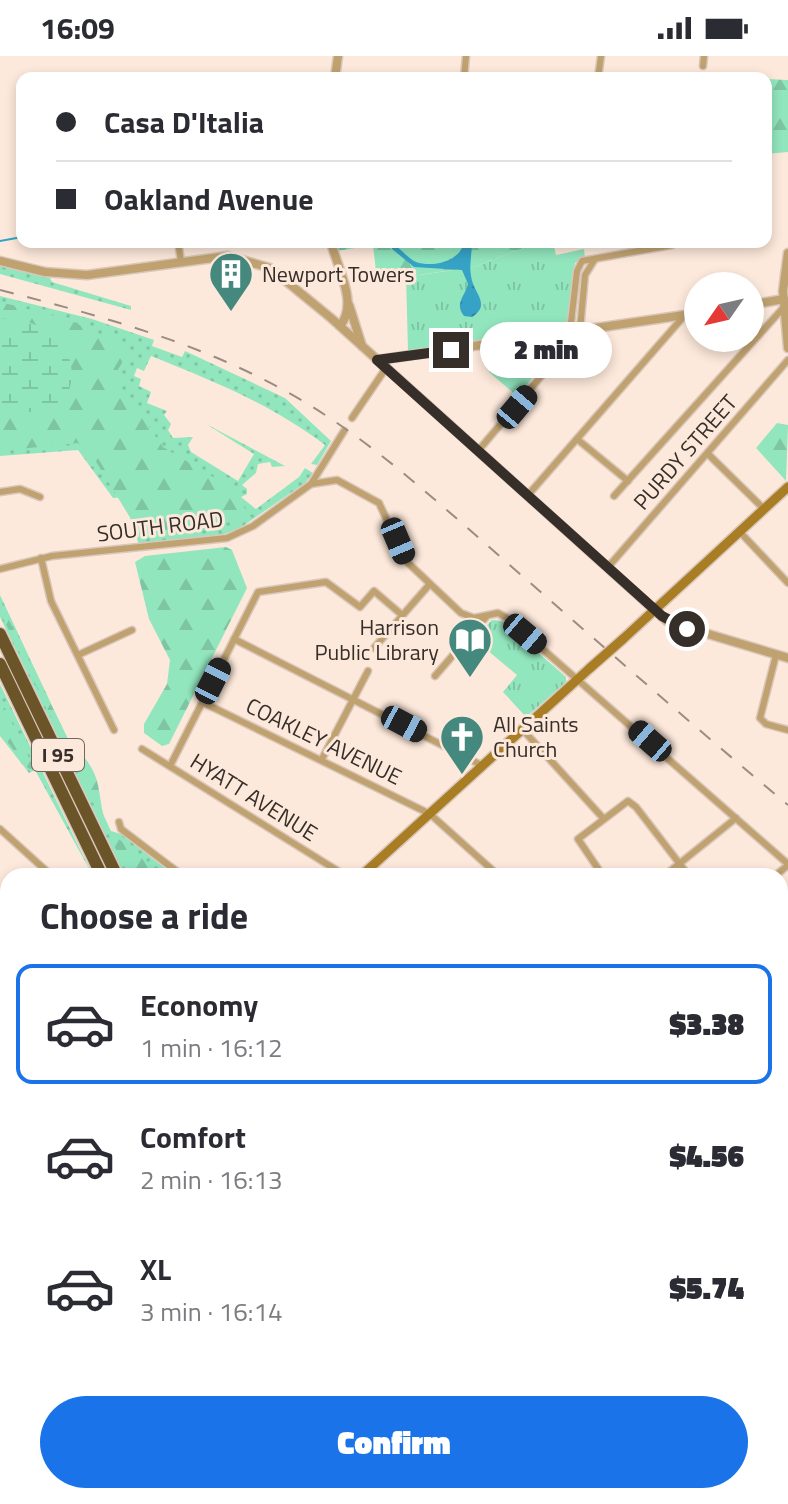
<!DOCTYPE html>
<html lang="en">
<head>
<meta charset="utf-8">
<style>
	body { margin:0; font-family:"Titillium Web",sans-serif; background:#f2f2f3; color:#2b2b33; height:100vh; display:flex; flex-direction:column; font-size:30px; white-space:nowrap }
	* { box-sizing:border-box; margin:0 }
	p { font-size:26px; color:#7c7c81 }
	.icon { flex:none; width:44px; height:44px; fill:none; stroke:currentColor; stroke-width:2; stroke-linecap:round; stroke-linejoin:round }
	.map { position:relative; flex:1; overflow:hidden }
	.drawer { position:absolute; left:0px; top:812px; width:788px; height:636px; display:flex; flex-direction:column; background:#fff; border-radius:24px 24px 0 0; box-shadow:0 4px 12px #0003 }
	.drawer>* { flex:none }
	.top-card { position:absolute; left:16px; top:16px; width:756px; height:176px; border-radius:16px; box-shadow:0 4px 12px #0003; display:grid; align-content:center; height:176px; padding:0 40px; background:#fff }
	.needle { width:52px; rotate:236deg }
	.controls { position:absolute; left:684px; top:216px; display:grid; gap:16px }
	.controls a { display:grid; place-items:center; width:80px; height:80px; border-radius:50%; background:#fff; box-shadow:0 4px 12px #0003; font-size:40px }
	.end { position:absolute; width:36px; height:36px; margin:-18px; border:10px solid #362e29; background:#fff; box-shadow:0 0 0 4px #fff }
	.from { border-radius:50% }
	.bubble { position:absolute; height:56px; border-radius:28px; background:#fff; box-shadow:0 4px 12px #0003; font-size:26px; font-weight:800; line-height:56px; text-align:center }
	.car { position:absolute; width:24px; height:48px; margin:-24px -12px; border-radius:10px; box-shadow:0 0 6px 2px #0007; background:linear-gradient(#222 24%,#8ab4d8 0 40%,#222 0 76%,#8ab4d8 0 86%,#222 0) }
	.top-card b { display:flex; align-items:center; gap:28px; height:76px; font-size:30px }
	.top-card b+b { border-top:2px solid #e1e1e2 }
	.top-card i { width:20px; height:20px; background:#2b2b33 }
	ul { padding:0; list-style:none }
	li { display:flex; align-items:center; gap:24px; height:120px; margin:0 16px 12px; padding:0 24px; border:4px solid transparent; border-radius:16px }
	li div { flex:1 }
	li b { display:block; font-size:30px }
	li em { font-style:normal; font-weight:800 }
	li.on { border-color:#1a73e8 }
	li>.icon { width:72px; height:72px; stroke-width:1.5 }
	h2 { padding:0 40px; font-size:36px; line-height:96px }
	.action { display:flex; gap:16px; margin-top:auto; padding:16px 40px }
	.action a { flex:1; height:92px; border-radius:48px; background:#1a73e8; color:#fff; font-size:32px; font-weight:800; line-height:92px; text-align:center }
	.status { display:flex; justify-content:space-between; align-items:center; height:56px; padding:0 40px; background:#fff; direction:ltr }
	.status svg { height:22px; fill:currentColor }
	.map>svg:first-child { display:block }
</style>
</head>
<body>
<div class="status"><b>16:09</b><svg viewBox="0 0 49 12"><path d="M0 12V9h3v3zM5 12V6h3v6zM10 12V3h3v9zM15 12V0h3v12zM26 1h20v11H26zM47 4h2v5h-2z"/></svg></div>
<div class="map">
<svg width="788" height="1448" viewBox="0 0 788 1448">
	<defs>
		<pattern id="grass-dots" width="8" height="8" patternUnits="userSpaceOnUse" patternTransform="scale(2)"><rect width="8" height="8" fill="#92e6be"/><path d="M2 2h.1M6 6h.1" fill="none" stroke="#7ec6a3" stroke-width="1.8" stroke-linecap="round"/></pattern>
		<pattern id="forest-firs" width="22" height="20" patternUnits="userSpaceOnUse" patternTransform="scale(2)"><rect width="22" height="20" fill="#92e6be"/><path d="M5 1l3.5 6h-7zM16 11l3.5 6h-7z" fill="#7ec6a3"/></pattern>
		<pattern id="wetland-marsh" width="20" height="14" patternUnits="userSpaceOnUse" patternTransform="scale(2)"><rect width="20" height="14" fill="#92e6be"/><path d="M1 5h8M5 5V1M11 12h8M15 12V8" fill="none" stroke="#7ec6a3"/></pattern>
		<pattern id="park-tufts" width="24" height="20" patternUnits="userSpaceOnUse" patternTransform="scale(2)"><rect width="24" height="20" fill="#92e6be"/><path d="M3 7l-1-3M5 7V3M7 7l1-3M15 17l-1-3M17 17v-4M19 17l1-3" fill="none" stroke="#7ec6a3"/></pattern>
		<pattern id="water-ripples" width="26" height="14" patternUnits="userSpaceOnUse" patternTransform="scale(2)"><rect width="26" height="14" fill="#35a2c6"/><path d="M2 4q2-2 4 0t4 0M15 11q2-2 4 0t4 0" fill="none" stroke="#2e84a1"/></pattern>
	</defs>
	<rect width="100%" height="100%" fill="#fde9db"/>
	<g fill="url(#grass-dots)">
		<path d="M0 210 50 222 52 226 131 250V254L0 218Z"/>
		<path d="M0 240 92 263 154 284 152 290 182 301 185 295 285 342 331 385 317 409 311 408 325 389C273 349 211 324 151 300L144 315 137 312 134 320 141 323 139 330 151 336 147 347 167 355 164 359 171 368 168 374 173 382 193 381 188 389 191 396 238 425 254 398 206 368 285 410 272 411 270 406 258 408 256 417 242 429 247 433V438L241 441 256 453 299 421 305 412 313 417 305 427 240 472 219 480 139 489 124 441 113 442 78 394 0 400Z"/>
		<path d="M0 539 111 775 121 778 175 820H125L0 561Z"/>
		<path d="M0 628 93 820 35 714 29 717 0 680Z"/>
	</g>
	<g fill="url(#forest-firs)">
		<path d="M766 23 788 24V96L766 98Z"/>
		<path d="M337 186H539L474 211 377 225 373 189 337 195Z"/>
		<path d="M0 246 67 263 125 290 127 299 117 315 120 330 163 391 233 433 246 454 238 464 151 483 140 478 92 399 78 387 0 395V363L28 356H57L42 272 0 262Z"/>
		<path d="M777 367 788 369 786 425 756 392Z"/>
		<path d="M226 491 232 494 247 532 169 688 162 690 144 677V668L167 628 170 604 149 563 135 506 145 500Z"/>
		<path d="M0 546 70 687C109 721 93 737 109 775L164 820H129L0 556Z"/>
		<path d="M0 642 34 712 29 713 0 677Z"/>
		<path d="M788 1395V1448H724L680 1440H780V1397Z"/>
	</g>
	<path fill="url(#wetland-marsh)" d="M0 262C13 264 31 265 42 272 77 292 80 327 57 356H28L0 363Z"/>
	<g fill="url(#park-tufts)">
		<path d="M539 186H553L556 199 584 193 585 201 575 207 567 270 408 295 406 221 474 211Z"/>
		<path d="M566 283 517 340 489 316 495 309 489 294Z"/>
		<path d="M492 564 502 565 566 621V626L526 661 503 636 517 619 474 583Z"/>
	</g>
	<path fill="url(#water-ripples)" d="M464 186H472C472 197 469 209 471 220 473 237 492 248 472 261L464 260C454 248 465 240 468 228L462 214 414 211 392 193 391 187C400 191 407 202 416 206 433 212 461 205 464 186Z"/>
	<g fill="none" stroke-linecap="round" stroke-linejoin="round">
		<path stroke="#35a2c6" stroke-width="2" d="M0 185 22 181"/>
		<g stroke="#d9c7bb" stroke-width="9">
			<g id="minor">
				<path d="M703 10 704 0"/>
				<path d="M464 22 466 0"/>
				<path d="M598 22 601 0"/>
				<path d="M178 186 181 205"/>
				<path d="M570 275 577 215 582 205 672 189"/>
				<path d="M352 362 386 312"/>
				<path d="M577 383 628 425"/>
				<path d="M478 395 580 274 585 219 595 203"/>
				<path d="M708 398 764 453"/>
				<path d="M311 428 344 375"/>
				<path d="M0 436 20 433 40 441"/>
				<path d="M528 439 684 260"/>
				<path d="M614 440 784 251"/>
				<path d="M739 475 788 527"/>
				<path d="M41 502 51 545 114 674"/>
				<path d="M609 510 788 304"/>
				<path d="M0 513 52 500 227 482 253 470 311 428 337 424 379 447 406 505 461 557 474 562 498 557 507 562 788 808"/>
				<path d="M234 583 483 710"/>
				<path d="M374 592 429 529"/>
				<path d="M78 599 132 574"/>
				<path d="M776 599 760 662 766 668 788 674"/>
				<path d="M435 620 486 561"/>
				<path d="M202 646 430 758 499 820"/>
				<path d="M523 674 603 762"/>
				<path d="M142 693 346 820"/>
				<path d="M322 703 368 615"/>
				<path d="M170 710 258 536 326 526 360 551 374 535 402 559"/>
				<path d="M119 766 121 773 183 820"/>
				<path d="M0 773 52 820"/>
				<path d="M603 820 578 783 628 745 636 751 689 820"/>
				<path d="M664 820 736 762"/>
				<path d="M775 820 788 809"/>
				<path d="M780 902 788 895"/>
				<path d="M780 933 788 944"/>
				<path d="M0 961 8 957"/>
				<path d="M780 986 788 980"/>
				<path d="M780 1074 788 1067"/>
				<path d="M780 1159 788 1152"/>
				<path d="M780 1247 788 1240"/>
				<path d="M780 1332 783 1329"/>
				<path d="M0 1352 8 1347"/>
				<path d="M780 1389 788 1387"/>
				<path d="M407 1440 413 1448"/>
				<path d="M493 1440 499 1448"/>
				<path d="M373 1448 380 1440"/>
			</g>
		</g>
		<g stroke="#d9c7bb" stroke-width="11">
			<g id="tertiary">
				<path d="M335 22 338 0"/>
				<path d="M331 186C337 212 359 247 340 270"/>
				<path d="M788 197 783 235 788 292"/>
				<path d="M0 205 45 216 87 219 228 200 270 212 331 262 668 566 788 602"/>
				<path d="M349 249 362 290"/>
				<path d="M750 249 784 243"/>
				<path d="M378 304 698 257"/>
			</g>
		</g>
		<g stroke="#d9c7bb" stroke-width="12">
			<g id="secondary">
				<path d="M623 583 788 431"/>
				<path d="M361 820 590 612"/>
				<path d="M0 1094 8 1091"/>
			</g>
		</g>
		<g stroke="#d9c7bb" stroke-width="15">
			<g id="motorway">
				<path d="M0 578 117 820"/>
				<path d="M0 608 102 820"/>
				<path d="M599 1440 618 1448"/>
				<path d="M639 1440 662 1448"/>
			</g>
		</g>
		<use href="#minor" stroke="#c0a270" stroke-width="6"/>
		<use href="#tertiary" stroke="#c0a270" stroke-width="8"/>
		<use href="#secondary" stroke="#a97d23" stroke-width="9"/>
		<use href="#motorway" stroke="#6c5429" stroke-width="12"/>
		<path stroke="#9a8c83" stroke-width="2" stroke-dasharray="14 14" stroke-linecap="butt" d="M0 234C101 260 198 286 289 337 369 382 436 445 504 504 598 586 692 669 788 749"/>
		<g stroke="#d9c7bb" stroke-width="12" stroke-linecap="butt">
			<path id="secondary-bridge" d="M590 612 623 583"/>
		</g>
		<use href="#secondary-bridge" stroke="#a97d23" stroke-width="9"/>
	</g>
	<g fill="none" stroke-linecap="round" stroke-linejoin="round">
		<path stroke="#362e29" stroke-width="10" d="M451 294 377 304 662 560 687 573"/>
	</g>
	<defs>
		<g id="building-pin" transform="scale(2.3)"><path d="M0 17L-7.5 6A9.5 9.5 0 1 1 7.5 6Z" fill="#45897e" stroke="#fde9db"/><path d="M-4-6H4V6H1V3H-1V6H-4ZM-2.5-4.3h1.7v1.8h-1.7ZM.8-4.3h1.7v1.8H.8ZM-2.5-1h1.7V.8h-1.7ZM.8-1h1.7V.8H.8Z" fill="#fff"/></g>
		<g id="library-pin" transform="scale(2.3)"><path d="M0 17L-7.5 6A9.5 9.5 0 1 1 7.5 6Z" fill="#45897e" stroke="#fde9db"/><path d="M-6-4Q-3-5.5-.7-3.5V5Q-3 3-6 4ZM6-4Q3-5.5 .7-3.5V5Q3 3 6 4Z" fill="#fff"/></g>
		<g id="church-pin" transform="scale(2.3)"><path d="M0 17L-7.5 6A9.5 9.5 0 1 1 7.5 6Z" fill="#45897e" stroke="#fde9db"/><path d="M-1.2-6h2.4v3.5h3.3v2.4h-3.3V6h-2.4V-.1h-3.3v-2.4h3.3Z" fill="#fff"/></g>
	</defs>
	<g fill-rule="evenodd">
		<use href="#building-pin" x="231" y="218"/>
		<use href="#library-pin" x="470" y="584"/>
		<use href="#church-pin" x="462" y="681"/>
	</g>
	<g text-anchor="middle" stroke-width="6" stroke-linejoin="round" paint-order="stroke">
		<rect fill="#fde9db" stroke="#72665e" stroke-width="2" x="32" y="683" width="52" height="32" rx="6"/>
		<g font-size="20" font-weight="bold" fill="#362e29">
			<text x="58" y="706">I 95</text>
		</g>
		<g font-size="22" fill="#362e29" stroke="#fde9db" text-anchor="start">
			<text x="262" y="226">Newport Towers</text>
			<text x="439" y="579" text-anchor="end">Harrison<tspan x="439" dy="25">Public Library</tspan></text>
			<text x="493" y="676">All Saints<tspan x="493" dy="25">Church</tspan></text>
		</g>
		<g font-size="22" fill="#362e29" stroke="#fde9db">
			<text transform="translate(685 396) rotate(-49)" y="8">PURDY STREET</text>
			<text transform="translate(160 470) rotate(-7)" y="8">SOUTH ROAD</text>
			<text transform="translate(324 685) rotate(26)" y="8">COAKLEY AVENUE</text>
			<text transform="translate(254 741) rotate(32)" y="8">HYATT AVENUE</text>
		</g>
	</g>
</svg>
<div class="controls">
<a><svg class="needle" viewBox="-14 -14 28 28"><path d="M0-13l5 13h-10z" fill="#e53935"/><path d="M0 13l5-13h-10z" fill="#7c7c81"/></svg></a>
</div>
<i class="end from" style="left:687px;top:573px"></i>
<i class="end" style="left:451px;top:294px"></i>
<div class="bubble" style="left:480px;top:266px;width:132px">2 min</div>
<i class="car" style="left:517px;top:351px;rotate:40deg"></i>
<i class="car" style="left:398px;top:485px;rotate:157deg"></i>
<i class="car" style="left:525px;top:578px;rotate:130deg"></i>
<i class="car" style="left:213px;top:625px;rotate:27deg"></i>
<i class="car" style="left:404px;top:668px;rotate:118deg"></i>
<i class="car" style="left:650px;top:685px;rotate:311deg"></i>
<div class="top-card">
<b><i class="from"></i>Casa D'Italia</b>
<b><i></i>Oakland Avenue</b>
</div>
<section class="drawer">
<h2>Choose a ride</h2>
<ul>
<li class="on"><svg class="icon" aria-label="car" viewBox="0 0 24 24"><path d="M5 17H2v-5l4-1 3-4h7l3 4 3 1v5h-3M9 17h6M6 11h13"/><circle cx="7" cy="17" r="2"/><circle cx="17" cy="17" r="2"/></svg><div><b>Economy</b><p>1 min · 16:12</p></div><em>$3.38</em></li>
<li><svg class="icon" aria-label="car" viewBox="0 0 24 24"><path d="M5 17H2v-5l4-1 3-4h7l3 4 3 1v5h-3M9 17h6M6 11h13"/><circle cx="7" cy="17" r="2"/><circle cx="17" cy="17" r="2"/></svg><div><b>Comfort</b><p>2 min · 16:13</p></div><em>$4.56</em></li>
<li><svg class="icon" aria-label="car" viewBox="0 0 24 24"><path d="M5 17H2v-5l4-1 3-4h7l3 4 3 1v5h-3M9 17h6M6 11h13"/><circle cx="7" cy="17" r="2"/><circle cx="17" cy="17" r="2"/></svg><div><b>XL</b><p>3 min · 16:14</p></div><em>$5.74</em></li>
</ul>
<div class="action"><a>Confirm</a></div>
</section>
</div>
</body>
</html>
